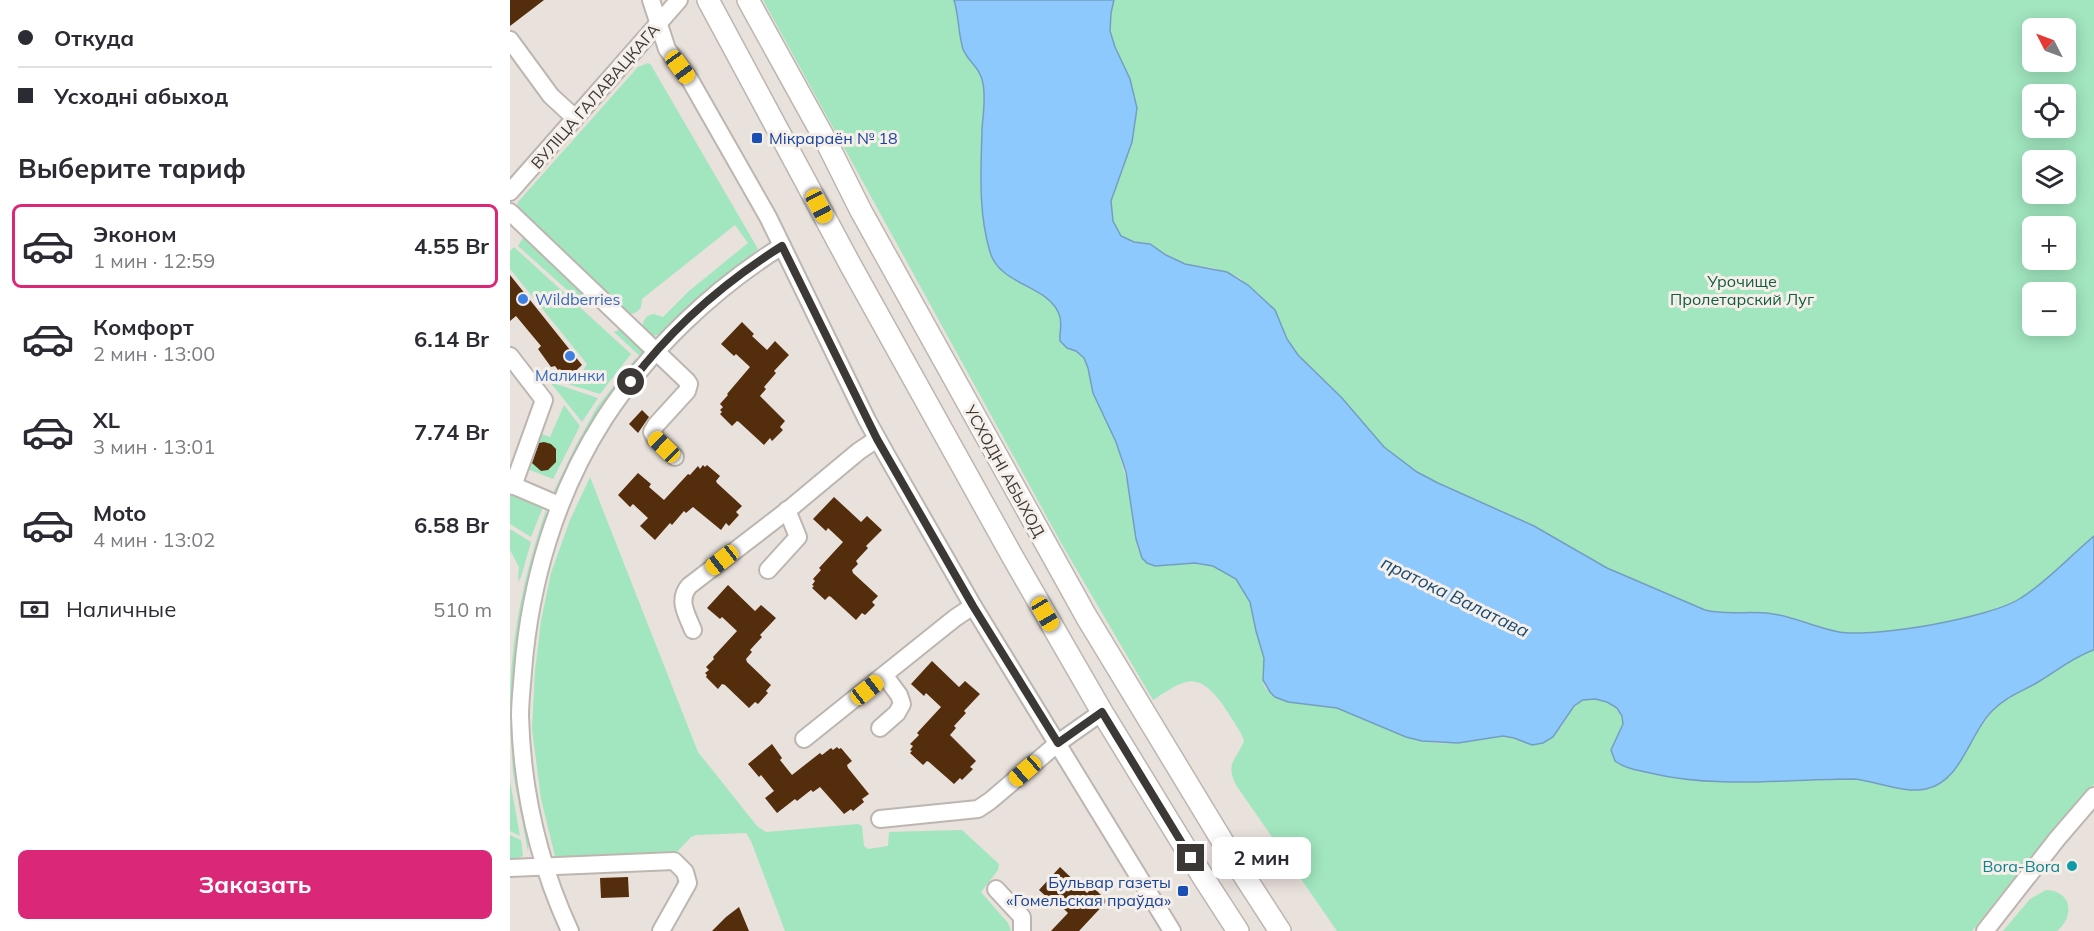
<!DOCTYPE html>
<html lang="ru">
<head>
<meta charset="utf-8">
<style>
	body { margin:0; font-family:Mulish,sans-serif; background:#f2f2f3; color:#2b2b33; height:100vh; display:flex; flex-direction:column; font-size:22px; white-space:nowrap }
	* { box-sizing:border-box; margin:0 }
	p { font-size:20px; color:#7c7c81 }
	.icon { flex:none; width:33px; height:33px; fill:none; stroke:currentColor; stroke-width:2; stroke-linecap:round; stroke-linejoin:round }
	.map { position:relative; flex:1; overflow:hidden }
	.sheet { display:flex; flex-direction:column; background:#fff; width:510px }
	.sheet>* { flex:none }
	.top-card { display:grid; align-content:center; height:132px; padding:0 18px; background:#fff }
	.needle { width:39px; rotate:312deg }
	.tools { position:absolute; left:1512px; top:18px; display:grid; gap:12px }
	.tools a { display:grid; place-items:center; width:54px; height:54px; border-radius:9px; background:#fff; box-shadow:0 3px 15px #0003; font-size:30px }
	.end { position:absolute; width:27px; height:27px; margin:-14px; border:8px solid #3b3836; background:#fff; box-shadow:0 0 0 3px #fff }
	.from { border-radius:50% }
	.bubble { position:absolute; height:42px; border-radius:9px; background:#fff; box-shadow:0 3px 15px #0003; font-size:20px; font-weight:700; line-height:42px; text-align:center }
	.car { position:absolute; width:18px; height:36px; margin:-18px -9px; border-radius:8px; box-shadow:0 0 4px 2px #0007; background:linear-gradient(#f5c518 24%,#345 0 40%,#f5c518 0 76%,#345 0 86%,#f5c518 0) }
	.top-card b { display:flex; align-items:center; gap:21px; height:57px; font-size:22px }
	.top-card b+b { border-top:2px solid #e1e1e2 }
	.top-card i { width:15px; height:15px; background:#2b2b33 }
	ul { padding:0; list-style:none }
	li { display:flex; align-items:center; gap:18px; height:84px; margin:0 12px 9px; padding:0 6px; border:3px solid transparent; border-radius:9px }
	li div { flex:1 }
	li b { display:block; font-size:22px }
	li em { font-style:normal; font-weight:700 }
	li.selected { border-color:#db2777 }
	li>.icon { width:54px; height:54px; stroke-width:1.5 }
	h2 { padding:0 18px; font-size:27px; line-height:72px }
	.pay { display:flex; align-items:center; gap:15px; height:66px; padding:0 18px; font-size:22px }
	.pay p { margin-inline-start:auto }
	.button { display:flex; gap:12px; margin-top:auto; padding:12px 18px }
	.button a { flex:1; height:69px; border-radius:9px; background:#db2777; color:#fff; font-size:24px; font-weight:700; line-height:69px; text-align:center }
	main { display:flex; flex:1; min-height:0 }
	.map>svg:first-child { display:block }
</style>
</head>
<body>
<main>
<section class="sheet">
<div class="top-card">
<b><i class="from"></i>Откуда</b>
<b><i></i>Усходні абыход</b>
</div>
<h2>Выберите тариф</h2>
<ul>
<li class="selected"><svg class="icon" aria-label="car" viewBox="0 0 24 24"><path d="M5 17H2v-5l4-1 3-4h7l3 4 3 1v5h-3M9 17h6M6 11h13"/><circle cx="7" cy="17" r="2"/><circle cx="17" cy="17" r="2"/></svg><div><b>Эконом</b><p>1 мин · 12:59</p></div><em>4.55 Br</em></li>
<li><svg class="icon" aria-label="car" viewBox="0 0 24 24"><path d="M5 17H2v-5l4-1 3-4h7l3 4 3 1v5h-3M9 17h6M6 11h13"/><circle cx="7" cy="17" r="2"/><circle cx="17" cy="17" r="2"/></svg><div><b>Комфорт</b><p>2 мин · 13:00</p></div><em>6.14 Br</em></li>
<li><svg class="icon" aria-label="car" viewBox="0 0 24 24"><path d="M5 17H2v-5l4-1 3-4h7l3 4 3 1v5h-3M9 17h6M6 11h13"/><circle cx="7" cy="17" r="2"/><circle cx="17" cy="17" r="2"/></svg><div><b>XL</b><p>3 мин · 13:01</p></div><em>7.74 Br</em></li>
<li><svg class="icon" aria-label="car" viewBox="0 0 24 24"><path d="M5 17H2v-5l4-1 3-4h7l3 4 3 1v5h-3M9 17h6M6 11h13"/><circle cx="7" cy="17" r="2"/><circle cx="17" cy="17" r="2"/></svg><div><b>Moto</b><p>4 мин · 13:02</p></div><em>6.58 Br</em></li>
</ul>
<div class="pay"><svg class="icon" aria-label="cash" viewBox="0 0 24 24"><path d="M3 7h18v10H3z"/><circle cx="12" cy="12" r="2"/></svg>Наличные<p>510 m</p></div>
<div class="button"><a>Заказать</a></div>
</section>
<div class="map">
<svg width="1584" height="931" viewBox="0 0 1584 931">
	<rect width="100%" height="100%" fill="#e9e1dc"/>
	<g fill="#a1e6bf" fill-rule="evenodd">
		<path d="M253 0H444C449 16 448 33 453 49 458 62 471 68 473 84 476 99 472 118 472 134 471 173 470 213 480 252 489 286 537 284 549 314 553 323 549 332 551 341L557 348 566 351 574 358 578 368 583 393 606 442 619 489 628 550 654 566C689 561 725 562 739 600 743 610 743 621 746 631 748 640 754 649 754 658 755 672 746 683 763 695 779 707 805 703 825 708 861 717 891 740 928 743 958 746 986 729 1013 742L1051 727 1064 706 1073 700 1085 699 1097 702 1107 708 1112 715 1113 724 1103 744 1117 768 1180 780 1210 782 1344 779 1361 780 1393 789 1461 741 1483 710 1499 697 1573 654 1584 650V784L1524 853 1462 931H827L726 785C715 763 726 761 734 741L731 733C720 717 700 675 676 682 664 685 653 694 643 700L554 548Z"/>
		<path d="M604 0H1584V536C1560 556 1538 581 1511 598 1481 618 1364 639 1329 632 1307 628 1285 617 1263 614 1240 610 1218 616 1195 610L1097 568 1024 526 928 483 907 472 874 447 832 398 788 355 777 339 765 310 738 285 728 277 704 268 675 264 633 242H625L611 236 603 221 601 201 622 142 627 108 620 79 605 47 600 31 601 13ZM1522 28H1556V62H1522ZM1522 94H1556V128H1522ZM1522 160H1556V194H1522ZM1522 226H1556V260H1522ZM1522 292H1556V326H1522Z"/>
		<path d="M138 63 141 65 248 249 188 299 154 333 143 336 133 330C132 322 135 315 144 314L153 317 179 291 238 243 225 225 132 299 131 307C127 313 124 315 116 313L7 209 8 202 128 67Z"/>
		<path d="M14 236 79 298 73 304 8 246Z"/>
		<path d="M4 247 121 354 90 394 58 384 69 377 77 364 0 269V251Z"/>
		<path d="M112 328 132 348 133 359 104 332Z"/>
		<path d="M126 358 127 364 48 491 43 493 65 447 87 407Z"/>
		<path d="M40 382 88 398 72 422Z"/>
		<path d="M54 405 70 426 43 479 15 468 29 433 40 437Z"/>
		<path d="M80 477 188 752 247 826 256 832 348 824 352 826 354 846 358 849 378 846 379 832 452 830 489 864 488 870 471 892 498 923 501 931H275L241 841 236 833 186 835 181 837 167 852 51 859 45 856 31 799 22 729 25 671 31 621 41 573 60 520Z"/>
		<path d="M0 490 33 507 21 537 0 524Z"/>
		<path d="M36 510 38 518 2 703 0 707C0 639 14 574 36 510Z"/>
		<path d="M0 529 21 542 11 577 8 582 9 567 0 550Z"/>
		<path d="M0 724 3 731 19 837 18 852 3 773Z"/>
		<path d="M0 781 10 836 0 831Z"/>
		<path d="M0 835 11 840 13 856 0 861Z"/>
		<path d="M1536 890C1562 891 1565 916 1547 931H1493L1520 899Z"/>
	</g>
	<path fill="#8dc9fd" stroke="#749ec1" stroke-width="1.5" d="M444 0H604L601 13 600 31 605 47 620 79 627 108 622 142 601 201 603 221 611 236 624 242 640 244 656 255 675 264 717 272 738 285 765 310 777 339 788 355 832 398 874 447 907 472 928 483 1024 526 1097 568 1195 610C1218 616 1240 610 1263 614 1285 617 1306 628 1329 632 1364 638 1481 618 1511 598 1538 581 1560 556 1584 536V650C1563 657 1547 671 1528 682 1513 691 1495 697 1482 711 1459 734 1452 781 1416 789 1395 794 1366 781 1344 779 1276 779 1207 789 1140 773 1128 770 1116 769 1105 761L1101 750 1113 724 1112 716 1107 708 1097 702 1085 699 1073 700 1064 706 1043 737 1033 743 1022 745 1004 738 993 736 948 743 912 741 896 737 827 708 778 702 765 697 760 692 753 680 754 658 746 631 740 602 726 579 703 566 685 563 645 566 637 563 632 558 626 539 616 472 606 442 583 393 578 368 574 358 566 351 557 348 550 341C549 332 553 323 549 314 537 284 490 286 480 252 468 212 471 170 472 129 473 115 476 98 473 84 471 68 458 62 453 49 448 33 449 16 444 0Z"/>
	<g fill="#542e0c">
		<path d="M0 0H34L0 26Z"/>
		<path d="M0 275 72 365 58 378 50 369 48 370 45 366 41 367 28 349 31 346 6 316 0 321Z"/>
		<path d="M232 322 244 334 242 336 257 350 265 341 279 355 264 371 266 373 254 387 256 389 250 396 275 421 270 427 273 430 262 441 260 438 254 445 229 422 227 421 222 426 210 414 212 412 210 410 213 407 210 404 218 395 217 394 240 367 226 354 224 356 211 344Z"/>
		<path d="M132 410 139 417 128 433 119 424Z"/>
		<path d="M34 442 41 444 46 449V462L38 470 31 471 22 463 29 443Z"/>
		<path d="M193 465 195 467 197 465 210 476 206 481 207 483 232 506 226 512 229 515 219 526 216 523 211 530 183 507 176 513 174 511 162 525 160 523 145 540 130 526 138 518 123 504 120 507 108 495 128 473 141 484 139 487 154 500 178 474 180 475 188 466 190 469Z"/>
		<path d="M324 497 351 522 357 516 372 530 356 546 358 548 346 561 348 564 342 570 343 573 368 596 362 602 365 605 355 615 352 613 346 620 321 597 319 596 315 600 302 588 304 586 302 585 305 581 303 579 311 570 309 568 333 542 318 528 316 531 303 519Z"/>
		<path d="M218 585 245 611 251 605 266 618 250 635 252 637 240 650 242 652 236 659 237 662 261 685 256 691 258 693 248 704 245 702 239 708 215 685 212 684 208 689 196 677 197 675 195 673 199 670 196 667 204 659 203 657 227 631 212 617 210 619 197 608Z"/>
		<path d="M422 661 449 687 455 681 470 694 454 711 456 713 444 726 446 728 440 735 466 761 460 767 463 769 452 780 450 778 444 784 419 762 417 761 413 765 400 753 402 751 400 750 403 746 400 744 409 735 407 733 431 707 416 693 414 696 401 684Z"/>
		<path d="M262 744 272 758 270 760 282 775 310 753 312 755 321 748 323 750 327 747 329 749 331 748 342 761 337 765 338 768 359 794 352 799 354 802 343 811 341 809 334 814 310 787 303 792 301 790 287 801 285 799 267 813 255 798 264 791 251 775 249 777 238 764Z"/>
		<path d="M550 867 577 893 583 887 597 901 569 931H541L558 913 544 899 541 901 529 890Z"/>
		<path d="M118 877 119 897 91 898 90 878Z"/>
		<path d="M229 907 239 931H202L216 917Z"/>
	</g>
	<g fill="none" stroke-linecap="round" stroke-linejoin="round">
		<g stroke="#bdb6b0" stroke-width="20">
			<g id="minor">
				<path d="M141 0 157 49 180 80 258 217 357 420 377 456 463 606 662 931"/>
				<path d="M0 40 41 96 65 118"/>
				<path d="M0 192 169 0"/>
				<path d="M0 212 177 381 179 384 177 391 146 425 142 432 145 438 165 457"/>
				<path d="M0 356 34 400 3 486"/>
				<path d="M0 484 49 505"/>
				<path d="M258 570 288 537 277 510"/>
				<path d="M183 630C177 615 167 600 179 586L283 506 349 451 367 439"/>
				<path d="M370 728 387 713 392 704 389 695 375 676"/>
				<path d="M294 739 445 618 463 606"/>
				<path d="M370 819 468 809 480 801 548 743 592 712"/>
				<path d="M0 868 164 861 175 872 178 883 151 931"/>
				<path d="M486 889 512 917V931"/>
				<path d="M60 931C29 864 12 790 10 716 10 701 12 686 13 671 20 582 46 494 94 419 139 350 203 289 272 246"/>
				<path d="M1475 931 1547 839 1584 796"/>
			</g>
		</g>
		<g stroke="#bdb6b0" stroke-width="24">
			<g id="major">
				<path d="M198 0 341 266 501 554 592 712 693 877 728 931"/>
				<path d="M238 0 317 143 351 211 576 616 722 857 770 931"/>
			</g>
		</g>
		<use href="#minor" stroke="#fff" stroke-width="16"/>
		<use href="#major" stroke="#fff" stroke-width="21"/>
	</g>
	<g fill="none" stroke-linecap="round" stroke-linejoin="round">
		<path stroke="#3b3836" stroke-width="8" d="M121 382C161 329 215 282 272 246L367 439 463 606 548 743 592 712 681 858"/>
	</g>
	<g fill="#1a4fb4" stroke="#f6eee9" stroke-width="2">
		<rect x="241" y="132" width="12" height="12" rx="3"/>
		<rect x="667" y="885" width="12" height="12" rx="3"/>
	</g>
	<g fill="#3f7fe0" stroke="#f6eee9" stroke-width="2">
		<circle cx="13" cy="299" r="6"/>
		<circle cx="60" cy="356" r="6"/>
	</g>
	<circle fill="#0f9aa8" stroke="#f6eee9" stroke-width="2" cx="1562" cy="866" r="6"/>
	<g text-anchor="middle" stroke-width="6" stroke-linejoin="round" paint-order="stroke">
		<g font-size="16" fill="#3b3836" stroke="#f6eee9">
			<text transform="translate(85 96) rotate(-49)" y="6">ВУЛІЦА ГАЛАВАЦКАГА</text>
			<text transform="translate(495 471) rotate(61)" y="6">УСХОДНІ АБЫХОД</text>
		</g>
		<g font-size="16" fill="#164399" stroke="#f6eee9" text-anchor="start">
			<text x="259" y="144">Мікрараён № 18</text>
			<text x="661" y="888" text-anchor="end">Бульвар газеты<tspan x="661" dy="18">«Гомельская праўда»</tspan></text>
		</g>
		<g font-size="16" fill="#0f5d3c" stroke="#f6eee9">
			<text x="1232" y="287">Урочище<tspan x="1232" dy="18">Пролетарский Луг</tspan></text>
		</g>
		<g font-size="16" fill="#366cbe" stroke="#f6eee9" text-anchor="start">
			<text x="25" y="305">Wildberries</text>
			<text x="60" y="381" text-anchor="middle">Малинки</text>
		</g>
		<g font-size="16" fill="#0d838f" stroke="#f6eee9" text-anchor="end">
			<text x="1550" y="872">Bora-Bora</text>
		</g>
		<g font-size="18" font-style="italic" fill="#134b75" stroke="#f6eee9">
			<text transform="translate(945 597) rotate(26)" y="6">пратока Валатава</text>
		</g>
	</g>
</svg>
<div class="tools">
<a><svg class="needle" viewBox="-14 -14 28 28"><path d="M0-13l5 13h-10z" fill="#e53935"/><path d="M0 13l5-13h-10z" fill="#7c7c81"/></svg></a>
<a><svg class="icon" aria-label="locate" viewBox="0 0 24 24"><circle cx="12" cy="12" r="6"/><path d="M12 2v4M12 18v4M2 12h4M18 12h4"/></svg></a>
<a><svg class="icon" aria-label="layers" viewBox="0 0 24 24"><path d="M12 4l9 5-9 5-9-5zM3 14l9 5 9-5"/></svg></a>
<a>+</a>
<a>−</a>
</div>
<i class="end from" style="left:121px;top:382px"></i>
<i class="end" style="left:681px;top:858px"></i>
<div class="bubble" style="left:702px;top:837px;width:99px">2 мин</div>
<i class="car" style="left:170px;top:67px;rotate:144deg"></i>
<i class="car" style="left:309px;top:206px;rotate:152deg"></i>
<i class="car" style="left:154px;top:447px;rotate:314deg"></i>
<i class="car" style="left:212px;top:560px;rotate:232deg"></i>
<i class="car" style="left:535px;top:614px;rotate:150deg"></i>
<i class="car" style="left:357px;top:690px;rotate:52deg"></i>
<i class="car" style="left:515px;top:771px;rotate:229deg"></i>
</div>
</main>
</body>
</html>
